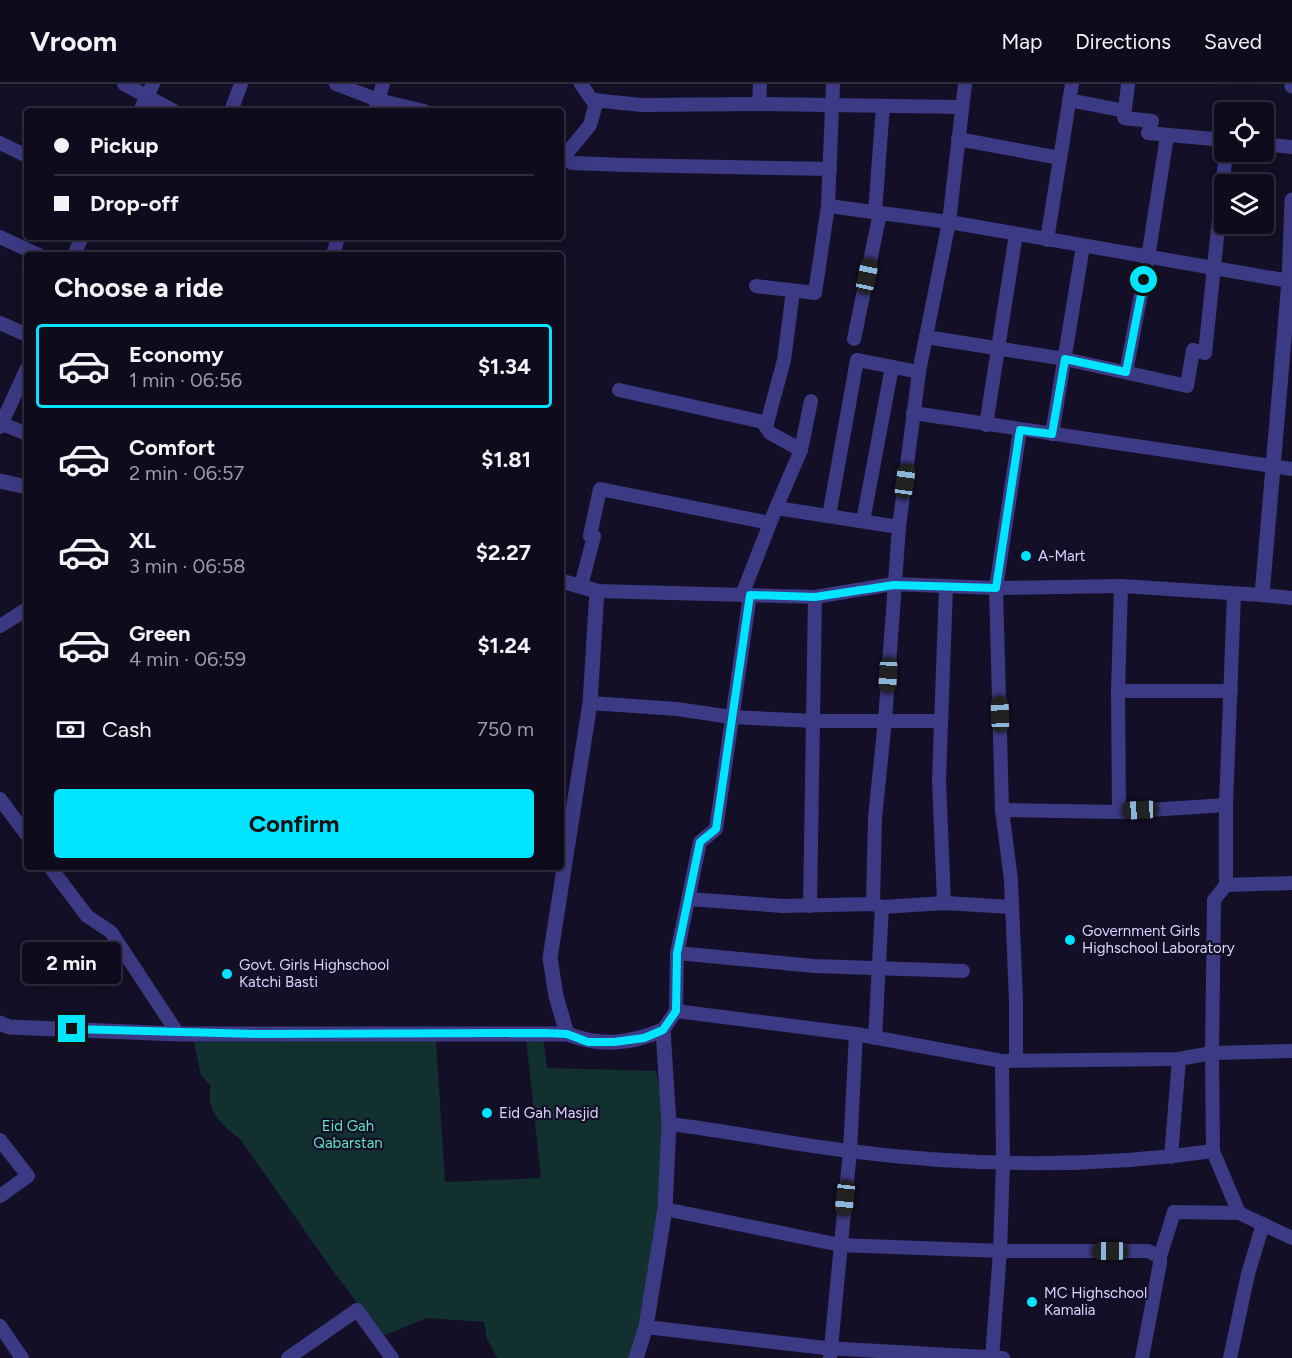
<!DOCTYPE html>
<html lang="en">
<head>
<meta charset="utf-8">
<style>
	body { margin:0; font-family:Figtree,sans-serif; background:#171425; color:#f1f3f6; height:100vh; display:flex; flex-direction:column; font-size:22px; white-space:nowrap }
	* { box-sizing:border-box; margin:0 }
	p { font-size:20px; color:#9b9ba3 }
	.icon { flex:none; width:33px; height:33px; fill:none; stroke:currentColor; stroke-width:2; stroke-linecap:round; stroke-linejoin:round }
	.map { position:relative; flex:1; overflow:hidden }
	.details { position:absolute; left:24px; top:168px; width:540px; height:618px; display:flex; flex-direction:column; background:#0e0b1c; border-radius:6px; box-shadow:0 6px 24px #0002,0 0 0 2px #2e2b3b }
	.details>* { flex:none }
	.banner { position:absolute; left:24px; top:24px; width:540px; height:132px; border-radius:6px; box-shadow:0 6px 24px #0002,0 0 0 2px #2e2b3b; display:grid; align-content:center; height:132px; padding:0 30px; background:#0e0b1c }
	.tools { position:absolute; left:1214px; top:18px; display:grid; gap:12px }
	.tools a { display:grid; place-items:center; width:60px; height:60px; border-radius:6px; background:#0e0b1c; box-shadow:0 6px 24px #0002,0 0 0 2px #2e2b3b; font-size:30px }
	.end { position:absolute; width:27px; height:27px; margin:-14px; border:8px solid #00e5ff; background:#111; box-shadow:0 0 0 3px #111 }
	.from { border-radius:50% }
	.bubble { position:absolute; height:42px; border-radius:6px; background:#0e0b1c; box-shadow:0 6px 24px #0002,0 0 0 2px #2e2b3b; font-size:20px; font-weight:700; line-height:42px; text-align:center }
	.car { position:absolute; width:18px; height:36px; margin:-18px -9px; border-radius:8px; box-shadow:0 0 4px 2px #0007; background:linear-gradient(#222 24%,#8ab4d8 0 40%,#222 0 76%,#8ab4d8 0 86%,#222 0) }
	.banner b { display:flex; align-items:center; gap:21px; height:57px; font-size:22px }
	.banner b+b { border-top:2px solid #2e2b3b }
	.banner i { width:15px; height:15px; background:#f1f3f6 }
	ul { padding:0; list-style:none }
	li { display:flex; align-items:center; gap:18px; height:84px; margin:0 12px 9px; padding:0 18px; border:3px solid transparent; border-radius:6px }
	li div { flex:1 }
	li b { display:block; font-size:22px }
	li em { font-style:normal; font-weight:700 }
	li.current { border-color:#00e5ff }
	li>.icon { width:54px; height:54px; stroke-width:1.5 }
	h2 { padding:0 30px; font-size:27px; line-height:72px }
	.pay { display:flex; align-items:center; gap:15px; height:66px; padding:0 30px; font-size:22px }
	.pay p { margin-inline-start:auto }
	.primary-button { display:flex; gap:12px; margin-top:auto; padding:12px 30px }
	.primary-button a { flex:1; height:69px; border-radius:6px; background:#00e5ff; color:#111; font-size:24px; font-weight:700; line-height:69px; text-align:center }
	header { display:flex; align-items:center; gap:36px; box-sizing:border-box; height:84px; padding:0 30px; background:#0e0b1c; border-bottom:2px solid #2e2b3b }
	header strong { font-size:28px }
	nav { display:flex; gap:33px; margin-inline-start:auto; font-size:21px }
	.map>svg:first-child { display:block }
</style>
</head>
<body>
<header>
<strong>Vroom</strong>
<nav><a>Map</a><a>Directions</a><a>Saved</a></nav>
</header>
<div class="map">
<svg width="1292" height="1274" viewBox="0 0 1292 1274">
	<rect width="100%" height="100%" fill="#130f26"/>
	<path fill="#12302f" d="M526 954H543L547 984 656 987 666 1038 659 1135 641 1241 631 1274H497L487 1255 484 1238 427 1234 383 1252 336 1191 240 1055C223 1042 204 1026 211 1002L201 991 194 958 436 956 445 1098 541 1094Z"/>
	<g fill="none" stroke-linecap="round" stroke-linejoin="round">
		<g stroke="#3d3a85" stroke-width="14">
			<path d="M124 0 174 27"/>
			<path d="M336 0 378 16 383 0"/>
			<path d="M581 0 592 16 642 21 759 20 961 23"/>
			<path d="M1128 0 1124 34 1152 37 1148 49 1224 56"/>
			<path d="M1069 16 1125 27"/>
			<path d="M759 20 760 0"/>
			<path d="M140 27 153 0"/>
			<path d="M231 27 241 0"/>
			<path d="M375 27 378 16 424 27"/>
			<path d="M958 55 1060 74"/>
			<path d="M0 59 27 72"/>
			<path d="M1263 60 1292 63"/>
			<path d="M561 73 572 79 625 81 830 85"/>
			<path d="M563 74 590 41 597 16"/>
			<path d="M828 122 949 138 1289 197"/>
			<path d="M875 128 883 22"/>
			<path d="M0 153 39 171"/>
			<path d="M1047 156 1072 0"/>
			<path d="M74 171 82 153"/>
			<path d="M333 171 338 153"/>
			<path d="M756 202 815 209 828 122 833 0"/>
			<path d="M0 239 27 251"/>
			<path d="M926 253 1065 275 1187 302 1193 266 1205 269 1226 68"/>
			<path d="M854 255 880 129"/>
			<path d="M1126 288 1148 174 1167 52"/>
			<path d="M619 306 763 338 770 349 801 366 776 424"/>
			<path d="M913 329 1292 385"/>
			<path d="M0 339 27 350"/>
			<path d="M986 341 1016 150"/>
			<path d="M0 343 27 284"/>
			<path d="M766 343 784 276 793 207"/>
			<path d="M1052 350 1083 162"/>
			<path d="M801 366 811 317"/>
			<path d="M829 432 857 276 919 288"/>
			<path d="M863 437 892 283"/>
			<path d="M581 502 594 452H590L600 405 770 439"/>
			<path d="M597 507 815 513 893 500 996 504 1121 502 1262 511 1292 514"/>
			<path d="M1234 510 1226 721V801L1214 816 1212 969 1213 1067 1239 1129"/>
			<path d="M742 511 776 424 899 443"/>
			<path d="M0 542 27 525"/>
			<path d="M1118 607H1231"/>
			<path d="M590 619 677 625 731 633 814 637H940"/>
			<path d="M0 715 27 751"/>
			<path d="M1002 726 1119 728 1226 721"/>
			<path d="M1119 728 1118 607 1121 502"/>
			<path d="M50 783 87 832 111 848 178 950"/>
			<path d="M1226 801 1292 799"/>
			<path d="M688 815 783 822 873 820 882 823 944 819 1011 823"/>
			<path d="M944 819 939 696 946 503"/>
			<path d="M873 820 875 734 885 636 899 443 919 288 949 138 965 0"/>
			<path d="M810 822 815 513"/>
			<path d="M677 869 814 882 963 887"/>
			<path d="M676 927 856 950 1002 977 1179 975 1212 969 1292 967"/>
			<path d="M663 946 676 927 677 869 700 758 716 745 750 511"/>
			<path d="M875 954 882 823"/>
			<path d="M1016 976V917L1011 796 1002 726 996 504 1020 346"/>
			<path d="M669 1040C730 1047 789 1060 849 1067 968 1082 1095 1084 1213 1067"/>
			<path d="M0 1056 28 1092 0 1112"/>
			<path d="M1171 1073 1179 975"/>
			<path d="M665 1125 840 1161 1000 1167H1148L1160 1173V1179L1142 1274"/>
			<path d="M1160 1173 1174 1128 1239 1129 1292 1154"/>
			<path d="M0 1242 22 1274"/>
			<path d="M646 1243 825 1264 1003 1274"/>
			<path d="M288 1274 357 1226 392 1274"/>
			<path d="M830 1274 850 1067 856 950"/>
			<path d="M992 1274 1000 1167 1003 1080 1002 977"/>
			<path d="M1230 1274 1248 1190 1263 1140"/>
		</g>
		<g stroke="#3d3a85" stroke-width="15">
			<path d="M1292 0V2"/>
			<path d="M0 397 27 403"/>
			<path d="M561 497 597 507 590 619 550 874 556 912 567 950C602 963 629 960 663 946L669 1040 665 1125 646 1243 636 1274"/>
			<path d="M1262 511 1289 197 1292 116"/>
			<path d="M0 939 9 943 178 950H567"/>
		</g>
	</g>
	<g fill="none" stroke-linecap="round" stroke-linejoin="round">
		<path stroke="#00e5ff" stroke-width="8" d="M72 945 256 950 544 949 567 950 588 958H614L644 954 663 946 676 927 677 869 700 758 716 745 750 511 815 513 894 501 996 504 1020 346 1052 350 1065 275 1126 288 1144 196"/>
	</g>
	<g fill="#00e5ff" stroke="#130f26" stroke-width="2">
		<circle cx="1026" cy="472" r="6"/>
		<circle cx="1070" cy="856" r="6"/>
		<circle cx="227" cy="890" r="6"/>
		<circle cx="487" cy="1029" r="6"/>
		<circle cx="1032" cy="1218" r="6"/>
	</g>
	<g text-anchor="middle" stroke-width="4.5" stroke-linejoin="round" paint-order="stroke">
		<g font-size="15" fill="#d9d4ff" stroke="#130f26" text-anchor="start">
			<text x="1038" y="477">A-Mart</text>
			<text x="1082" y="852">Government Girls<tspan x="1082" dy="17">Highschool Laboratory</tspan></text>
			<text x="239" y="886">Govt. Girls Highschool<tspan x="239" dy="17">Katchi Basti</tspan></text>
			<text x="499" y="1034">Eid Gah Masjid</text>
			<text x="1044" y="1214">MC Highschool<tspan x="1044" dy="17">Kamalia</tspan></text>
		</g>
		<g font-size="15" fill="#5fe0c0" stroke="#130f26">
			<text x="348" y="1047">Eid Gah<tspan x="348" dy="17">Qabarstan</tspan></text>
		</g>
	</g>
</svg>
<div class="tools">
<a><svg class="icon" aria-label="locate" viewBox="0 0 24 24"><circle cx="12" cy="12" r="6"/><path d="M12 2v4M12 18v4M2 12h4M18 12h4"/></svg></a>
<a><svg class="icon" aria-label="layers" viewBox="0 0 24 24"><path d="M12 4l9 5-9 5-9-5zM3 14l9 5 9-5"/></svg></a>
</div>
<i class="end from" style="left:1144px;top:196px"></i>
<i class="end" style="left:72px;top:945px"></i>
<div class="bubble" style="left:22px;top:858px;width:99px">2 min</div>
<i class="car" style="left:867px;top:192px;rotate:12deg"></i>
<i class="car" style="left:905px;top:397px;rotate:8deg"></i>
<i class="car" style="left:888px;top:591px;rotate:183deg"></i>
<i class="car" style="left:1000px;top:630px;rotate:358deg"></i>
<i class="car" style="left:1140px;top:726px;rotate:267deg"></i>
<i class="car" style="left:845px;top:1114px;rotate:186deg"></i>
<i class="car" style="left:1110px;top:1167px;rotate:270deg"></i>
<div class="banner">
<b><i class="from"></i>Pickup</b>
<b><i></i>Drop-off</b>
</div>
<section class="details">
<h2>Choose a ride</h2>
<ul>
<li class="current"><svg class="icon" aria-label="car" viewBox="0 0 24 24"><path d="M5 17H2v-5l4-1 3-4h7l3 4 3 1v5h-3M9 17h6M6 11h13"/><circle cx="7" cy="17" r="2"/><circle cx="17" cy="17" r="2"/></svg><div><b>Economy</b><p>1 min · 06:56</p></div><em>$1.34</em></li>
<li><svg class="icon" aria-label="car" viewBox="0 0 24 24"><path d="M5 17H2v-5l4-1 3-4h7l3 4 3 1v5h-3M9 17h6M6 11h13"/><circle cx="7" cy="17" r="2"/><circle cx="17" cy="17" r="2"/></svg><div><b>Comfort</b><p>2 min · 06:57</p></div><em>$1.81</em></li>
<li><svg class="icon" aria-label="car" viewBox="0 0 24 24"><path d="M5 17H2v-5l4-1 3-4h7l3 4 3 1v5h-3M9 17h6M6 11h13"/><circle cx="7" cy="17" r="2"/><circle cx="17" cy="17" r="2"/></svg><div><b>XL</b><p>3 min · 06:58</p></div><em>$2.27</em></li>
<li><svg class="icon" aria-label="car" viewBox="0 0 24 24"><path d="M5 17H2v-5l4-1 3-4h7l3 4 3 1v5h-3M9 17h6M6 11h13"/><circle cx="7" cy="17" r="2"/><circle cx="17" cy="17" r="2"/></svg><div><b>Green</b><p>4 min · 06:59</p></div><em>$1.24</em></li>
</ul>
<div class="pay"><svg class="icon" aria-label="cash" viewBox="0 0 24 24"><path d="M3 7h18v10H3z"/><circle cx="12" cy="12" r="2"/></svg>Cash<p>750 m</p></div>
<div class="primary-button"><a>Confirm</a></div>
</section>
</div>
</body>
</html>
